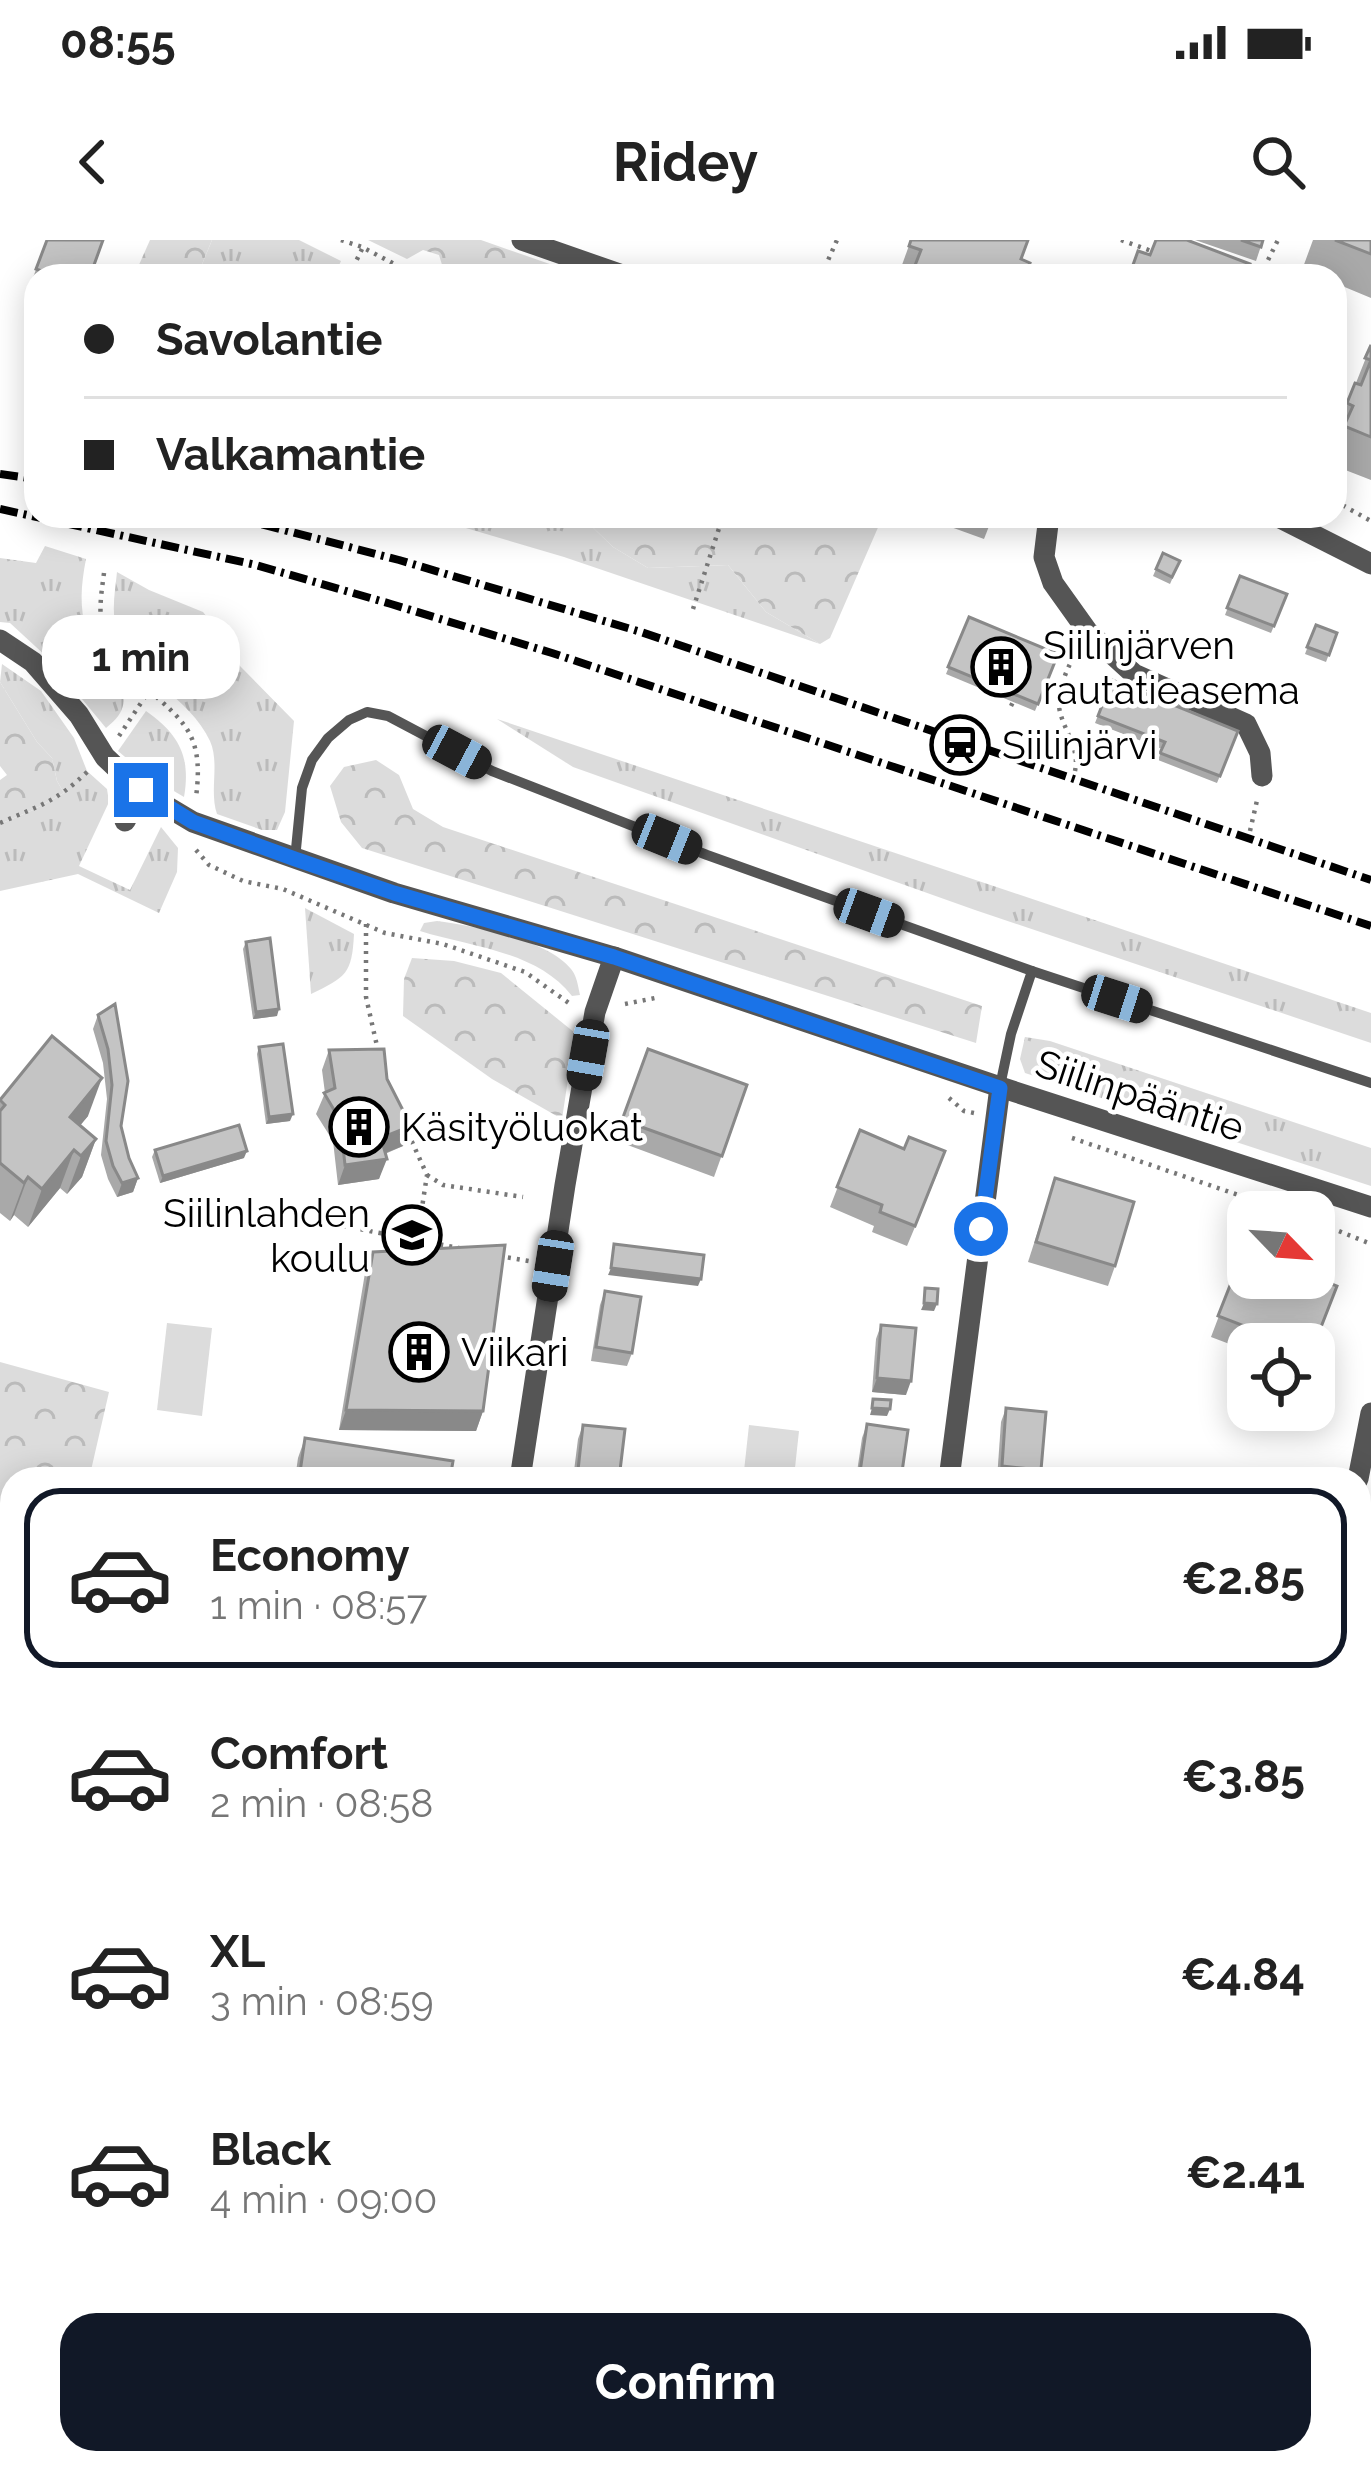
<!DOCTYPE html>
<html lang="en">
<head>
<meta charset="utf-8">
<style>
	body { margin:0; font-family:Raleway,sans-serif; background:#f6f6f6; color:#222; height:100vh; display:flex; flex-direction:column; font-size:45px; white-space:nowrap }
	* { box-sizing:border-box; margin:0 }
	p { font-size:39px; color:#767676 }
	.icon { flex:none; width:66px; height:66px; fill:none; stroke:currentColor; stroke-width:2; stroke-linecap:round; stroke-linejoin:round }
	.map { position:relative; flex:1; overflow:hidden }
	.panel { position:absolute; left:0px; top:1227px; width:1371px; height:1008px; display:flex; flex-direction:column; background:#fff; border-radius:36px 36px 0 0; box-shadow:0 6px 30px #0003 }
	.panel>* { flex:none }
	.hud { position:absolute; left:24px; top:24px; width:1323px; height:264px; border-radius:36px; box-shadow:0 6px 30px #0003; display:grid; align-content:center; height:264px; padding:0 60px; background:#fff }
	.needle { width:78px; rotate:115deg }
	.tools { position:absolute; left:1227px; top:951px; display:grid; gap:24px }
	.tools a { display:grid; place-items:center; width:108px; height:108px; border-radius:24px; background:#fff; box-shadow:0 6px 30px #0003; font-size:60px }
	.end { position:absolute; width:54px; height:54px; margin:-27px; border:15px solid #1a73e8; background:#fff; box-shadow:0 0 0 6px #fff }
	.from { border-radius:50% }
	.bubble { position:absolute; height:84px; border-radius:36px; background:#fff; box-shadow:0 6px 30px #0003; font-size:39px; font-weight:700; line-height:84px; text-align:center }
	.car { position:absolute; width:36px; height:72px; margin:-36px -18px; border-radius:15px; box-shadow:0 0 9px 3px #0007; background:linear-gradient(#222 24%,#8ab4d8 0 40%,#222 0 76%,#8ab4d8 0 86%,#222 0) }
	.hud b { display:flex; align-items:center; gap:42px; height:114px; font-size:45px }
	.hud b+b { border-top:3px solid #e0e0e0 }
	.hud i { width:30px; height:30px; background:#222 }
	ul { padding:21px 0 0; list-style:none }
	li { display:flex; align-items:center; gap:36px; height:180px; margin:0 24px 18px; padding:0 36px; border:6px solid transparent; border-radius:36px }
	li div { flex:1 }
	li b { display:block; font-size:45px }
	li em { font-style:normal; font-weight:700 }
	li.current { border-color:#111827 }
	li>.icon { width:108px; height:108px; stroke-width:1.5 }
	.cta { display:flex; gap:24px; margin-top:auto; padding:24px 60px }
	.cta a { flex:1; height:138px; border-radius:36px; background:#111827; color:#fff; font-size:48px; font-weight:700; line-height:138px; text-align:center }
	.status { display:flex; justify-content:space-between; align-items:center; height:84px; padding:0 60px; background:#fff; direction:ltr }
	.status svg { height:33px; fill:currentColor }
	header { display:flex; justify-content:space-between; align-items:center; height:156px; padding:0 60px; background:#fff; font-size:54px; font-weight:700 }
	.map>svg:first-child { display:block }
</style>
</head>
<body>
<div class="status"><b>08:55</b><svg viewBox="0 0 49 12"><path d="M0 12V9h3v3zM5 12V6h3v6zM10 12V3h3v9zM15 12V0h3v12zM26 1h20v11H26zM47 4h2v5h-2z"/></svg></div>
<header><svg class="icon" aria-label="back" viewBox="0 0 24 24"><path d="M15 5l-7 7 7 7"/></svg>Ridey<svg class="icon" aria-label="search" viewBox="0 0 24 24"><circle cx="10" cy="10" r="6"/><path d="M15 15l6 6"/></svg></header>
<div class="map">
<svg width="1371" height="2235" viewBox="0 0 1371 2235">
	<defs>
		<pattern id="grass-tufts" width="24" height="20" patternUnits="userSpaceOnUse" patternTransform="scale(3)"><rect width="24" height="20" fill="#dcdcdc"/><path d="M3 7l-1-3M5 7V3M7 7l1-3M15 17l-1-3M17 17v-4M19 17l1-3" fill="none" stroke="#bbb"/></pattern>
		<pattern id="forest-crowns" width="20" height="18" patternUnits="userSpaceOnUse" patternTransform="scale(3)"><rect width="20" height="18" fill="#dcdcdc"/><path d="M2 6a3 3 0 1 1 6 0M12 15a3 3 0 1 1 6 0" fill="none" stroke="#bbb"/></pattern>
	</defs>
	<rect width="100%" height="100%" fill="#fff"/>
	<g fill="url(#grass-tufts)">
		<path d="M212 0H299L341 21 334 36 198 34Z"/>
		<path d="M425 276H581L613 307 648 328 728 325 766 372 820 404 564 317Z"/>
		<path d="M45 306 86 319C81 345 79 367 87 393 97 429 151 454 106 488L48 418 10 383 0 382V318L36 323Z"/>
		<path d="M117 332 149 350 203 372 220 393 240 426 294 481 285 572 277 590H262L217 574C209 550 220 524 210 501 190 457 134 435 119 396 110 376 115 353 117 332Z"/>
		<path d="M2 424 41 451 74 498 87 531 107 549 109 562 79 626 130 650 161 587 178 608 177 632 159 673 78 634 0 651V584L33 570 64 553 57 541 52 518 37 502 0 442Z"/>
		<path d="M146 471C179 494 191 517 184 557L145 534 118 511Z"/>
		<path d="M497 479 1371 773V803L975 670 573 527Z"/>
		<path d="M305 668 354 694C352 734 346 737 311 754Z"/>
		<path d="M437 681C473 686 547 699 571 729 577 736 578 746 580 755L572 756C537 711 471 707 420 691L424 683Z"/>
		<path d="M1025 797 1050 801 1371 908V946L1025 833 1020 819Z"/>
	</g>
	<g fill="url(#forest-crowns)">
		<path d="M150 0H212L198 34 134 36Z"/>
		<path d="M368 0H481L584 36H457L443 28 439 15 423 10 407 19Z"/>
		<path d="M581 276H883L830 398 820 404 766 372 728 325 648 328 613 307Z"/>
		<path d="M0 442 37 502 52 518 57 541 64 553 33 570 0 584V540L7 535 0 526Z"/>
		<path d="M376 520 399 535 413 569 443 587 982 766 976 803 362 608 341 582 330 546 344 527Z"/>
		<path d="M412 718 454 721 501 733 575 793 562 879 492 839 403 776 404 739Z"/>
		<path d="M0 1122 109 1152 89 1239H12V1901L0 1902Z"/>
		<path d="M1371 2170V2235H596L576 2223H1263L1272 2227 1279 2223H1359V2176Z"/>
	</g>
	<g fill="#dcdcdc">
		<path d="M167 1083 212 1088 202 1176 157 1170Z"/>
		<path d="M749 1185 799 1191 794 1237 744 1231Z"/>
	</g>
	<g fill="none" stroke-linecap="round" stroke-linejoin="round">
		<g stroke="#777" stroke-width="4.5" stroke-dasharray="3 6" stroke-linecap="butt">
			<path d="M341 0 362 7 417 36"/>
			<path d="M1121 0 1154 12"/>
			<path d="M648 27 675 36"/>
			<path d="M349 36 362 9"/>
			<path d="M821 36 837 0"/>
			<path d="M1260 36 1278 0"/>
			<path d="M1335 261 1371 281"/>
			<path d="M104 333C101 356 97 378 106 400 110 411 121 421 129 430 174 479 206 482 196 557"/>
			<path d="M693 369 723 276"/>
			<path d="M1011 466 1013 462"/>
			<path d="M119 496 149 451"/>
			<path d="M1075 531C1080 506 1063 491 1059 467 1057 450 1068 427 1076 412"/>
			<path d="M0 583C40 565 55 563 88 531"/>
			<path d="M1250 591 1258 556"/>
			<path d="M196 610 209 625 243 641 283 649 385 693 443 704 525 732 573 766"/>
			<path d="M366 684V757L379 815"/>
			<path d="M625 764 655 758"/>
			<path d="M949 858 964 871 974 873"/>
			<path d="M408 893 427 935 417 1000"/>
			<path d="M1072 898 1288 972"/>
			<path d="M427 935 443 945 523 957"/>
			<path d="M1314 981 1371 1004"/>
			<path d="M343 986 459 1008"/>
			<path d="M499 1016 529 1021"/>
			<path d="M1359 1485 1371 1488"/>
			<path d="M0 1516 2 1518 0 1527"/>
			<path d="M0 1636 12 1630"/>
			<path d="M0 1760 12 1764"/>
			<path d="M0 2052 12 2060"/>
			<path d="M435 2223 474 2235"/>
			<path d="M527 2223 546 2235"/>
			<path d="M1045 2235 1046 2223"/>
		</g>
		<g stroke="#555" stroke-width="10">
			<path d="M295 619 302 548 312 520 328 498 349 480 367 472 388 476 492 531 707 615 1032 731 1011 794 1000 846"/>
			<path d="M1032 731 1371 843"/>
		</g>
		<g stroke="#555" stroke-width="21">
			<path d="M522 0 625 36"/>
			<path d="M1049 276 1044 317 1053 343 1088 392 1134 434 1246 484 1260 513 1262 536"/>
			<path d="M1276 276 1371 324"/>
			<path d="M0 400 33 422 79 475 105 517 141 551 193 582 394 653 614 717 1000 847 1371 967"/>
			<path d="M125 581 141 551"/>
			<path d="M520 1239 565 945 595 772 614 717"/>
			<path d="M949 1239 1000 847"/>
			<path d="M1358 1239 1371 1173"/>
			<path d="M1359 1924 1371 1923"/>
			<path d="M0 1949 12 1941"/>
		</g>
		<g stroke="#000" stroke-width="8" stroke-dasharray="18 6 3 6" stroke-linecap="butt">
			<path d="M0 234 36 239"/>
			<path d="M0 269 256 325 391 364 552 413 1371 686"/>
			<path d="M230 276 399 320 641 392 1371 640"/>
		</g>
	</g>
	<g fill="#a9a9a9">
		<path d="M47 0 90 36H36V45L31 43Z"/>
		<path d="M911 0 1021 19 1025 36H898Z"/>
		<path d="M1195 0H1263L1256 21Z"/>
		<path d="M1313 0H1371V58L1335 43V36H1316L1302 30Z"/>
		<path d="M1371 105V240L1335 226V211L1338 203 1335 202V196Z"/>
		<path d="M940 276H993L984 299 937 282Z"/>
		<path d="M1163 313 1180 321 1170 344 1153 336Z"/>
		<path d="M1240 336 1287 354 1271 393 1225 375Z"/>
		<path d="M969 377 1058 414 1035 471 946 434Z"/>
		<path d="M1316 385 1337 393 1326 422 1305 414Z"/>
		<path d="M1112 440 1238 491 1217 543 1158 520 1162 509 1095 483Z"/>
		<path d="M246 702 277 776 253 779 243 709Z"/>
		<path d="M115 764 121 886 129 918 138 938 133 952 117 957 108 939 101 915 107 859 103 823 93 789 98 775Z"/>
		<path d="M259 807 290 881 266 884 257 814Z"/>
		<path d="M648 809 747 845 714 937 614 900Z"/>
		<path d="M329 810 387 839 403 906 385 914 379 939 338 945 333 901 316 874 325 853 322 830Z"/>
		<path d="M0 860 88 876 80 885 96 899 82 937 67 954 60 948 28 987 14 975 10 981 0 973Z"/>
		<path d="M860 890 938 932 907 1006 872 992 874 986 830 967Z"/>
		<path d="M155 910 244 918 160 943 152 917Z"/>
		<path d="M1055 938 1115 1026 1108 1046 1028 1022Z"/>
		<path d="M1244 1010 1314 1104H1248V1111L1211 1097Z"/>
		<path d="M373 1013 483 1171 476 1191 339 1190 365 1033Z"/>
		<path d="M605 1051 632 1113 627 1126 591 1121 600 1065Z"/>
		<path d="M881 1085 906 1155 872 1152 876 1099Z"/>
		<path d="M1006 1168 1041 1230 1037 1239H997L1001 1182Z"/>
		<path d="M867 1184 901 1239H856L862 1198Z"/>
		<path d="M583 1185 619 1239H573L578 1199Z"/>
		<path d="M305 1198 450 1239H295L298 1218Z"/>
		<path d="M1371 1534V1587L1366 1547Z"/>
		<path d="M1371 1972V2147L1359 2153 1365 2085 1367 1982Z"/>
	</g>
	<g fill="#898989">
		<path d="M279 769 277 776 253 779 256 772Z"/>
		<path d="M102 838 88 876 56 915 70 877Z"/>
		<path d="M293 874 290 881 266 884 269 877Z"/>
		<path d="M411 886 403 906 373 918 381 898Z"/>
		<path d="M96 899 82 937 67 954 81 916Z"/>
		<path d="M74 910 60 948 28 987 42 949Z"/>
		<path d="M247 911 244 918 160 943 163 936Z"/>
		<path d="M387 919 379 939 338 945 345 925Z"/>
		<path d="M28 937 14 975 10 981 24 943Z"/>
		<path d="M138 938 133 952 117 957 122 943Z"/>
		<path d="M611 1028 701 1039 698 1046 608 1035Z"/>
		<path d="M924 1063 937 1064 934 1071 921 1070Z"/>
		<path d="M877 1138 911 1141 906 1155 872 1152Z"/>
		<path d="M872 1168 890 1169 887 1176 870 1175Z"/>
		<path d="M346 1170 483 1171 476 1191 339 1190Z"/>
		<path d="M1002 1226 1041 1230 1037 1239H997Z"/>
		<path d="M1371 2136V2147L1359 2153V2142Z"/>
	</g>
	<g fill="#c4c4c4" stroke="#898989" stroke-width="3">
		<path d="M47 0H103L90 36H56L36 29Z"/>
		<path d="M911 0H1028L1021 19 1030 23 1025 36H935L914 28 921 10 909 6Z"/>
		<path d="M1156 0H1187L1250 24 1246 36H1129L1138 11 1150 15Z"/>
		<path d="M1241 0H1263L1261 7Z"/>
		<path d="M1335 0H1371V14Z"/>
		<path d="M1371 105V197L1344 186 1353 166 1347 163 1355 143 1361 145 1371 120 1365 118Z"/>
		<path d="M1335 107 1345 110 1335 136Z"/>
		<path d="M963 276H993L989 286Z"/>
		<path d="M1163 313 1180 321 1172 337 1156 329Z"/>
		<path d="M1240 336 1287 354 1274 386 1227 368Z"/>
		<path d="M969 377 1058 414 1038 464 948 427Z"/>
		<path d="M1316 385 1337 393 1329 415 1307 407Z"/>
		<path d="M1112 440 1238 491 1220 536 1160 513 1165 502 1098 476Z"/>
		<path d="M270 698 279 769 256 772 246 702Z"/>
		<path d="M115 764 128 841 121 886 129 918 138 938 122 943 113 926 106 901 112 845 108 809 98 775Z"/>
		<path d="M52 796 102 838 70 877 96 899 81 916 74 910 42 949 28 937 24 943 0 923V871L5 865 0 860Z"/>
		<path d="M283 804 293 874 269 877 259 807Z"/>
		<path d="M384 809 387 839 411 886 381 898 387 919 345 925 340 880 324 853 335 848 329 810Z"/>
		<path d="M648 809 747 845 722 916 622 880Z"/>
		<path d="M239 885 247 911 163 936 155 910Z"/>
		<path d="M860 890 904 909 909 897 945 911 915 986 880 972 882 965 837 947Z"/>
		<path d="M1055 938 1134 962 1115 1026 1036 1002Z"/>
		<path d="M614 1004 704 1015 701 1039 611 1028Z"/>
		<path d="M505 1005 483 1171 346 1170 373 1012Z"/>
		<path d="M1244 1010 1248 1012V1038L1314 1037 1337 1046 1314 1105 1291 1104 1218 1076Z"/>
		<path d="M925 1048 938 1049 937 1064 924 1063Z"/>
		<path d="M605 1051 641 1057 632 1113 596 1107Z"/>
		<path d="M881 1085 916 1088 911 1141 877 1138Z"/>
		<path d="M873 1159 891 1160 890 1169 872 1168Z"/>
		<path d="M1006 1168 1046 1172 1041 1230 1002 1226Z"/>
		<path d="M867 1184 908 1190 901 1239H859Z"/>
		<path d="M583 1185 625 1189 619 1239H577Z"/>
		<path d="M305 1198 453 1221 450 1239H299Z"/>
		<path d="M1237 1235 1264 1239H1237Z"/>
		<path d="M1359 1786 1362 1814H1359Z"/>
		<path d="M1371 2024V2136L1359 2142V2088L1369 2083Z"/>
	</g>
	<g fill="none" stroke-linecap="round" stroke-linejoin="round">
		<path stroke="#1a73e8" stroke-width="15" d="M141 550 193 582 295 619 394 653 614 717 1000 848 981 989"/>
	</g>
	<defs>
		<g id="building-ring" transform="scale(3)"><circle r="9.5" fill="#fff" stroke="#000" stroke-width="1.5"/><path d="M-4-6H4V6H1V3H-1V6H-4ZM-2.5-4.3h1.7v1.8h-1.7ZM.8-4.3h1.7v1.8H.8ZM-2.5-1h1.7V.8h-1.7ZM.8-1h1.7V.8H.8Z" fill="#000"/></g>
		<g id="station-ring" transform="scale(3)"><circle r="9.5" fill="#fff" stroke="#000" stroke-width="1.5"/><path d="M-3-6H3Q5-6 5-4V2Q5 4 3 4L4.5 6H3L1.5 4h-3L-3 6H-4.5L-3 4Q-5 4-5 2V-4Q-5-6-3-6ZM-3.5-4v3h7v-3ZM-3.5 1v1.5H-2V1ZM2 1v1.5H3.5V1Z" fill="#000"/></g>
		<g id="school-ring" transform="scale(3)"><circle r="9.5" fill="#fff" stroke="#000" stroke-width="1.5"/><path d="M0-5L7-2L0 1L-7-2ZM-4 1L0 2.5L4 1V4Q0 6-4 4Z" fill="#000"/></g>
	</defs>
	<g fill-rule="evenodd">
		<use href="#building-ring" x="1001" y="427"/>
		<use href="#station-ring" x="960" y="505"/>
		<use href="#building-ring" x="359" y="887"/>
		<use href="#school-ring" x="412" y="995"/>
		<use href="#building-ring" x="419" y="1112"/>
	</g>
	<g text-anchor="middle" stroke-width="9" stroke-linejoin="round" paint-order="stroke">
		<g font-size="39" fill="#000" stroke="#fff" text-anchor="start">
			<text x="1043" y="419">Siilinjärven<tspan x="1043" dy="45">rautatieasema</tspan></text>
			<text x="1002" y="519">Siilinjärvi</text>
			<text x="401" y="901">Käsityöluokat</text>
			<text x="370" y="987" text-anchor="end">Siilinlahden<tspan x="370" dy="45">koulu</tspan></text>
			<text x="461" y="1126">Viikari</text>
		</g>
		<g font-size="39" fill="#000" stroke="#fff">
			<text transform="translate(1140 855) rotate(18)" y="14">Siilinpääntie</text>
		</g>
	</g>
</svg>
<div class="tools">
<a><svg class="needle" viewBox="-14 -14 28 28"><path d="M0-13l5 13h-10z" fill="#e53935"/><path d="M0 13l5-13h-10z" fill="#767676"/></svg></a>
<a><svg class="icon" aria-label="locate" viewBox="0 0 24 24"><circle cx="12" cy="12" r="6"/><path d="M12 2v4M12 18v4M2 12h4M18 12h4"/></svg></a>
</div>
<i class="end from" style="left:981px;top:989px"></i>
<i class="end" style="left:141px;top:550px"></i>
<div class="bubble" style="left:42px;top:375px;width:198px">1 min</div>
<i class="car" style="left:457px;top:512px;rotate:118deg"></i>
<i class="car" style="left:667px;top:599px;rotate:112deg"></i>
<i class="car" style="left:869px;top:673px;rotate:110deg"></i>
<i class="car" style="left:1117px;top:759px;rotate:108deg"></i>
<i class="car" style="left:588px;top:815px;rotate:190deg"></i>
<i class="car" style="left:553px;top:1026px;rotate:189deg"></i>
<div class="hud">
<b><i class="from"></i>Savolantie</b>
<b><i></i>Valkamantie</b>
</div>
<section class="panel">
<ul>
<li class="current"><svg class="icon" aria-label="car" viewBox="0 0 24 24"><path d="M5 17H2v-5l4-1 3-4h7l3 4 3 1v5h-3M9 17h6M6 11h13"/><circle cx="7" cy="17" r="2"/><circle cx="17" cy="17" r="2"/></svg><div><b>Economy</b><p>1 min · 08:57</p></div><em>€2.85</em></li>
<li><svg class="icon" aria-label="car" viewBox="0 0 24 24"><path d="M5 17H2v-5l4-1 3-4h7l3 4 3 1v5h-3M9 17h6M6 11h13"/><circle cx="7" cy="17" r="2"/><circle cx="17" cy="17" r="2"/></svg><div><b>Comfort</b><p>2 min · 08:58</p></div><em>€3.85</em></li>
<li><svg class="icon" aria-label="car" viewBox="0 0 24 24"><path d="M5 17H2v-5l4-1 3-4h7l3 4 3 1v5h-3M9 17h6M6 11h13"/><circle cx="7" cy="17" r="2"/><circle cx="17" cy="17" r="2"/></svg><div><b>XL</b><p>3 min · 08:59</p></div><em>€4.84</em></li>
<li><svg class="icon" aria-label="car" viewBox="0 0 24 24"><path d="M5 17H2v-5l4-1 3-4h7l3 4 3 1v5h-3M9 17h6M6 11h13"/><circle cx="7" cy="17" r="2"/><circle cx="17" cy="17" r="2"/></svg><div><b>Black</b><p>4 min · 09:00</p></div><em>€2.41</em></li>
</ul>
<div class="cta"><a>Confirm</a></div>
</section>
</div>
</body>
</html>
